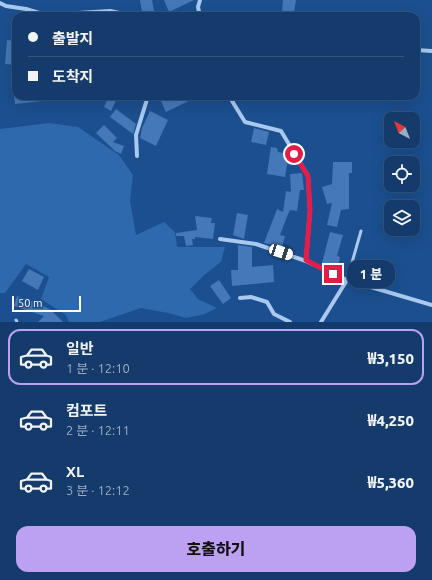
<!DOCTYPE html>
<html lang="ko">
<head>
<meta charset="utf-8">
<style>
	body { margin:0; font-family:Ubuntu,"Noto Sans KR",sans-serif; background:#1d4271; color:#f1f3f6; height:100vh; display:flex; flex-direction:column; font-size:15px; white-space:nowrap }
	* { box-sizing:border-box; margin:0 }
	p { font-size:13px; color:#9dadc1 }
	.icon { flex:none; width:22px; height:22px; fill:none; stroke:currentColor; stroke-width:2; stroke-linecap:round; stroke-linejoin:round }
	.map { position:relative; height:322px; overflow:hidden }
	.drawer { display:flex; flex-direction:column; background:#143b6b; flex:1 }
	.drawer>* { flex:none }
	.hud { position:absolute; left:12px; top:12px; width:408px; height:88px; border-radius:12px; box-shadow:0 4px 16px #0002,0 0 0 1px #33557e; display:grid; align-content:center; height:88px; padding:0 16px; background:#143b6b }
	.needle { width:26px; rotate:318deg }
	.controls { position:absolute; left:384px; top:112px; display:grid; gap:8px }
	.controls a { display:grid; place-items:center; width:36px; height:36px; border-radius:8px; background:#143b6b; box-shadow:0 4px 16px #0002,0 0 0 1px #33557e; font-size:20px }
	.scale { position:absolute; left:12px; bottom:10px; width:69px; box-sizing:border-box; padding-left:4px; border:2px solid #fff; border-top:0; font-size:11px; line-height:14px; white-space:nowrap; color:#fff; -webkit-text-stroke:3px #1b4f8f; paint-order:stroke }
	.end { position:absolute; width:18px; height:18px; margin:-9px; border:5px solid #e11d48; background:#fff; box-shadow:0 0 0 2px #fff }
	.from { border-radius:50% }
	.bubble { position:absolute; height:28px; border-radius:12px; background:#143b6b; box-shadow:0 4px 16px #0002,0 0 0 1px #33557e; font-size:13px; font-weight:800; line-height:28px; text-align:center }
	.car { position:absolute; width:12px; height:24px; margin:-12px -6px; border-radius:5px; box-shadow:0 0 3px 1px #0007; background:linear-gradient(#fff 24%,#345 0 40%,#fff 0 76%,#345 0 86%,#fff 0) }
	.hud b { display:flex; align-items:center; gap:14px; height:38px; font-size:15px }
	.hud b+b { border-top:1px solid #33557e }
	.hud i { width:10px; height:10px; background:#f1f3f6 }
	ul { padding:7px 0 0; list-style:none }
	li { display:flex; align-items:center; gap:12px; height:56px; margin:0 8px 6px; padding:0 8px; border:2px solid transparent; border-radius:12px }
	li div { flex:1 }
	li b { display:block; font-size:15px }
	li em { font-style:normal; font-weight:800 }
	li.selected { border-color:#bca0f2 }
	li>.icon { width:36px; height:36px; stroke-width:1.5 }
	.action { display:flex; gap:8px; margin-top:auto; padding:8px 16px }
	.action a { flex:1; height:46px; border-radius:12px; background:#bca0f2; color:#111; font-size:16px; font-weight:800; line-height:46px; text-align:center }
	.map>svg:first-child { display:block }
</style>
</head>
<body>
<div class="map">
<svg width="432" height="322" viewBox="0 0 432 322">
	<rect width="100%" height="100%" fill="#1b4f8f"/>
	<path fill="#2e69ad" d="M49 123 78 127 119 155 133 175 130 201 136 235 164 222 175 232 177 247H225L221 262 203 276 190 289 198 299 217 308 205 314 186 318 168 313 141 308 100 322H69L66 315 41 299 49 277 26 264 5 293H0V129Z"/>
	<g fill="#4478b7">
		<path d="M140 0H152L154 11 142 12Z"/>
		<path d="M164 0H194L169 12Z"/>
		<path d="M283 0H296L294 13 282 12Z"/>
		<path d="M7 40 16 41V65L5 64Z"/>
		<path d="M14 96H42L43 101 15 104Z"/>
		<path d="M109 96H118L111 111 104 107Z"/>
		<path d="M165 96H199L166 112 160 99Z"/>
		<path d="M116 109 136 124 133 134 110 117Z"/>
		<path d="M150 111 168 120 156 146 140 138 142 128Z"/>
		<path d="M104 125 117 138 113 142 124 146 121 154 115 151 96 133Z"/>
		<path d="M254 128 269 132 266 145 251 142Z"/>
		<path d="M271 147 277 148 278 152 289 154 285 177 267 174Z"/>
		<path d="M333 162H352V173H349V209L341 210 337 227 327 225 332 203 327 204 322 187 332 184Z"/>
		<path d="M302 173 304 190H300L297 211 290 210 288 214 280 235 285 236 282 247 264 243 277 209 283 212 286 191 291 192 290 174Z"/>
		<path d="M237 213 248 215 244 239 233 235Z"/>
		<path d="M195 216 212 218 211 223H215L213 239 195 237V239H192L193 245 186 246 184 236H176V233L197 230Z"/>
		<path d="M330 232 343 235 337 256 340 257 338 267 322 263Z"/>
		<path d="M238 245 252 247V267L273 265 274 282 232 286 231 270H238Z"/>
		<path d="M29 269 44 277 38 290 22 281Z"/>
		<path d="M219 280 231 298 223 304 210 286Z"/>
		<path d="M17 296 35 302 51 310 63 322H38L44 316 14 306Z"/>
	</g>
	<g fill="none" stroke-linecap="round" stroke-linejoin="round">
		<g stroke="#a9c9ee" stroke-width="3">
			<path d="M347 280 361 231"/>
			<path d="M16 320 17 322"/>
		</g>
		<g stroke="#a9c9ee" stroke-width="4">
			<path d="M0 3 6 6 26 9 46 15 110 11 134 16"/>
			<path d="M200 16 198 7 200 0"/>
			<path d="M416 50 432 51"/>
			<path d="M229 96 245 122 281 131 308 176 310 210 306 261"/>
			<path d="M137 156 136 135 148 96"/>
			<path d="M220 239 256 244 306 261 347 280"/>
			<path d="M240 298 251 297 267 302 274 314 290 322"/>
			<path d="M321 322 347 280 432 305"/>
		</g>
	</g>
	<g fill="none" stroke-linecap="round" stroke-linejoin="round">
		<path stroke="#e11d48" stroke-width="5" d="M294 154 308 176 310 210 306 260 333 274"/>
	</g>
</svg>
<div class="controls">
<a><svg class="needle" viewBox="-14 -14 28 28"><path d="M0-13l5 13h-10z" fill="#e53935"/><path d="M0 13l5-13h-10z" fill="#9dadc1"/></svg></a>
<a><svg class="icon" aria-label="locate" viewBox="0 0 24 24"><circle cx="12" cy="12" r="6"/><path d="M12 2v4M12 18v4M2 12h4M18 12h4"/></svg></a>
<a><svg class="icon" aria-label="layers" viewBox="0 0 24 24"><path d="M12 4l9 5-9 5-9-5zM3 14l9 5 9-5"/></svg></a>
</div>
<div class="scale">50 m</div>
<i class="end from" style="left:294px;top:154px"></i>
<i class="end" style="left:333px;top:274px"></i>
<div class="bubble" style="left:347px;top:260px;width:48px">1 분</div>
<i class="car" style="left:281px;top:252px;rotate:108deg"></i>
<div class="hud">
<b><i class="from"></i>출발지</b>
<b><i></i>도착지</b>
</div>
</div>
<section class="drawer">
<ul>
<li class="selected"><svg class="icon" aria-label="car" viewBox="0 0 24 24"><path d="M5 17H2v-5l4-1 3-4h7l3 4 3 1v5h-3M9 17h6M6 11h13"/><circle cx="7" cy="17" r="2"/><circle cx="17" cy="17" r="2"/></svg><div><b>일반</b><p>1 분 · 12:10</p></div><em>₩3,150</em></li>
<li><svg class="icon" aria-label="car" viewBox="0 0 24 24"><path d="M5 17H2v-5l4-1 3-4h7l3 4 3 1v5h-3M9 17h6M6 11h13"/><circle cx="7" cy="17" r="2"/><circle cx="17" cy="17" r="2"/></svg><div><b>컴포트</b><p>2 분 · 12:11</p></div><em>₩4,250</em></li>
<li><svg class="icon" aria-label="car" viewBox="0 0 24 24"><path d="M5 17H2v-5l4-1 3-4h7l3 4 3 1v5h-3M9 17h6M6 11h13"/><circle cx="7" cy="17" r="2"/><circle cx="17" cy="17" r="2"/></svg><div><b>XL</b><p>3 분 · 12:12</p></div><em>₩5,360</em></li>
</ul>
<div class="action"><a>호출하기</a></div>
</section>
</body>
</html>
